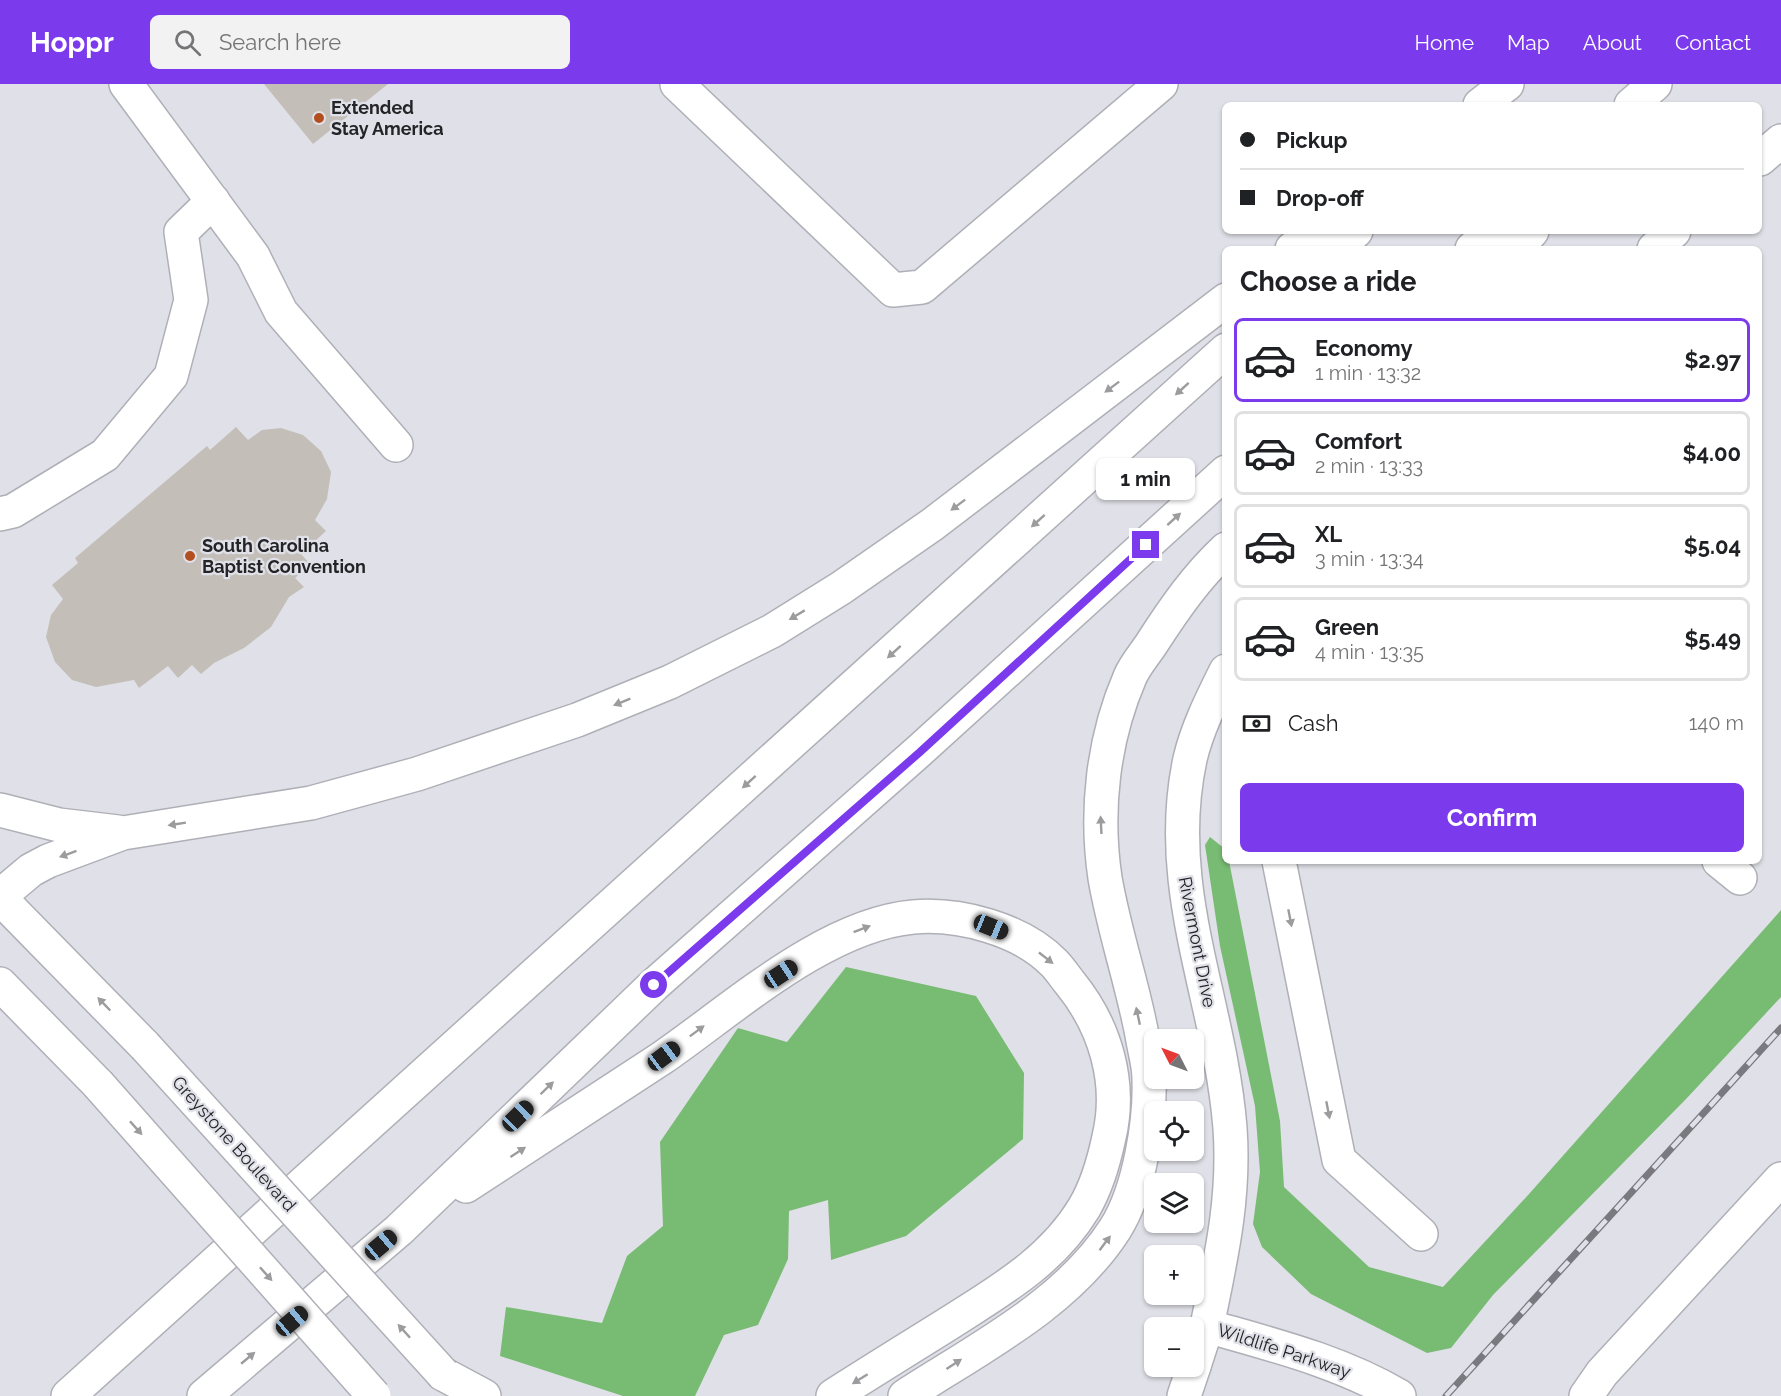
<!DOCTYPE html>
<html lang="en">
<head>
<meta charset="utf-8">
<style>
	body { margin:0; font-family:Raleway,sans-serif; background:#f2f2f2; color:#202124; height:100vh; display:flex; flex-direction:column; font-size:22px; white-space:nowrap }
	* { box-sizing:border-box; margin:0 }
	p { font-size:20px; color:#757577 }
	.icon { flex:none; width:33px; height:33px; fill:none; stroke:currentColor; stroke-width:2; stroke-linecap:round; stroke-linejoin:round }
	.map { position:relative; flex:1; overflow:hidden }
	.drawer { position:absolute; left:1222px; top:162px; width:540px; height:618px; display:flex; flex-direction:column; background:#fff; border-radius:9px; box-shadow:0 2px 4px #0004 }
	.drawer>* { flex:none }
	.guide { position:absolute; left:1222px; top:18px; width:540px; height:132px; border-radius:9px; box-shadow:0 2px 4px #0004; display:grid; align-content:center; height:132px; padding:0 18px; background:#fff }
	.needle { width:39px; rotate:312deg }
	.buttons { position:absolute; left:1144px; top:945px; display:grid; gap:12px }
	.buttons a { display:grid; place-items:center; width:60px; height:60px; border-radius:9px; background:#fff; box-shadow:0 2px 4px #0004; font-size:30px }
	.end { position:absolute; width:27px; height:27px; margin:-14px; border:8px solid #7c3aed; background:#fff; box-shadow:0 0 0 3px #fff }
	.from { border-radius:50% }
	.bubble { position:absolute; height:42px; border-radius:9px; background:#fff; box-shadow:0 2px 4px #0004; font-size:20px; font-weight:700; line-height:42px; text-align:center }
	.car { position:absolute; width:18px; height:36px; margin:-18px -9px; border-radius:8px; box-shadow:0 0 4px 2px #0007; background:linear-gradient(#222 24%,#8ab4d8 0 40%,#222 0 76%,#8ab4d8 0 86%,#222 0) }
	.guide b { display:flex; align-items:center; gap:21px; height:57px; font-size:22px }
	.guide b+b { border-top:2px solid #e0e0e0 }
	.guide i { width:15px; height:15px; background:#202124 }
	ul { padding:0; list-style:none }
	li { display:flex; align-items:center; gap:18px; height:84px; margin:0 12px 9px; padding:0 6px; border:3px solid #e0e0e0; border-radius:9px }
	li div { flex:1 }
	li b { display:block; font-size:22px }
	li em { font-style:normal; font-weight:700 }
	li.selected { border-color:#7c3aed }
	li>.icon { width:54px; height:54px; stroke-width:1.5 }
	h2 { padding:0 18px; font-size:27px; line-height:72px }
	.pay { display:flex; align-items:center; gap:15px; height:66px; padding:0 18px; font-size:22px }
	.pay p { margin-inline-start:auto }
	.action { display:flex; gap:12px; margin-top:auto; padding:12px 18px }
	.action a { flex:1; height:69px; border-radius:9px; background:#7c3aed; color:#fff; font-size:24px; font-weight:700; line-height:69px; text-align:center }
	header { display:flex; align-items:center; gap:36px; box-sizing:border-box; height:84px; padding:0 30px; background:#7c3aed; color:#fff }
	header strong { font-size:28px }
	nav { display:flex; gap:33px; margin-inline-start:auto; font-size:21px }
	.search { width:420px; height:54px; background:#f2f2f2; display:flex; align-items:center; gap:15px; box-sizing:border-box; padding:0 21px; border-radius:9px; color:#757577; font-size:22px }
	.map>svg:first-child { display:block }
</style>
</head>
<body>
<header>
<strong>Hoppr</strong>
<div class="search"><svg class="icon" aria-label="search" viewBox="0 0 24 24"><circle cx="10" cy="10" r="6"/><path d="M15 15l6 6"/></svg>Search here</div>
<nav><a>Home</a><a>Map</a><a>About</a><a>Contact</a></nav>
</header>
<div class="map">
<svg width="1781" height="1312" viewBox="0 0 1781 1312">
	<rect width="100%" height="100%" fill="#e0e0e8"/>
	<g fill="#78bb73">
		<path d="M1210 753 1225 765 1226 777H1229L1280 1037 1284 1103 1369 1183 1443 1203 1529 1110 1781 826V913L1687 1014 1493 1211 1451 1264 1427 1269 1311 1210 1262 1163 1253 1140 1260 1088 1255 1022 1220 862 1205 761Z"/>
		<path d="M846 883 976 912 1024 989 1023 1055 906 1152 831 1176 828 1116 789 1127 788 1175 758 1241 724 1251 695 1312H623L500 1272 506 1223 602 1239 627 1172 663 1142 660 1058 738 944 787 958Z"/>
	</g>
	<g fill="#c3beb8">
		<path d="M264 0H388L313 60Z"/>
		<path d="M236 343 248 356 262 346 281 344 303 351 321 367 331 388 327 415 315 436 326 447 301 470 310 480 295 494 304 503 289 513 271 543 244 564 214 579 201 590 192 581 178 594 168 582 139 604 134 596 96 603 72 596 55 578 46 553 51 531 63 515 52 501 78 479 75 474 207 362 210 366Z"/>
	</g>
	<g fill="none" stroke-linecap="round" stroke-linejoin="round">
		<g stroke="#afafb7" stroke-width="36">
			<g id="minor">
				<path d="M126 0 253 172 281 228 396 361"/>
				<path d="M677 0 893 206 922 203 1161 0"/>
				<path d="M1760 75 1781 57"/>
				<path d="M1654 165 1674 147"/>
				<path d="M0 430 13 427 105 371 171 292 191 216 181 148 213 117"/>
				<path d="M1279 777 1339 1076 1421 1150"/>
				<path d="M1719 777 1740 794"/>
				<path d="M1207 1242C1221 1174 1235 1114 1230 1044 1220 917 1162 806 1190 675 1197 645 1212 615 1226 587"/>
				<path d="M1194 1282 1207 1242C1273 1261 1339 1277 1399 1312"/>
				<path d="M1184 1312 1194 1282"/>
				<path d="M1586 1312 1602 1289 1781 1095"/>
			</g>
		</g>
		<g stroke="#afafb7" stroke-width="36">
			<g id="major">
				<path d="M0 814 145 962"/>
				<path d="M0 900 98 1000"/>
			</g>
		</g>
		<g stroke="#afafb7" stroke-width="36">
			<g id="highway">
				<path d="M1480 21 1507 0"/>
				<path d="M1631 21 1655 0"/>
				<path d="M1292 165 1316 147"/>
				<path d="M1336 165 1356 147"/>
				<path d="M1472 165 1492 147"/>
				<path d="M1516 165 1532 147"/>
				<path d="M0 726 59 741 118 748"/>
				<path d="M0 812 31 786 48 777 123 749 311 719 417 690 577 636 670 598 772 547 841 504 933 440 1226 216"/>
				<path d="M466 1102C531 1059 597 1017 662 974 733 925 825 841 913 833 959 829 1021 845 1054 879 1060 885 1065 893 1070 899 1105 942 1122 998 1109 1053 1104 1077 1097 1102 1084 1124 1052 1177 1001 1206 951 1238 911 1263 872 1287 833 1312"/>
				<path d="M443 1290 484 1312"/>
				<path d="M68 1312 1226 266"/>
				<path d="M204 1312 399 1146 654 901 919 667 1226 388"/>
				<path d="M905 1312C979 1264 1067 1220 1115 1145 1129 1123 1137 1095 1142 1070 1147 1045 1150 1021 1149 995 1149 980 1144 965 1142 951 1132 898 1114 847 1105 794 1095 727 1103 655 1130 593 1135 581 1145 570 1152 559 1174 525 1196 493 1226 465"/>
			</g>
		</g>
		<use href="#minor" stroke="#fff" stroke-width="33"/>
		<use href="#major" stroke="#fff" stroke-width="33"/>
		<use href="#highway" stroke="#fff" stroke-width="33"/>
		<g stroke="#79797f" stroke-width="7">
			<path id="rail" d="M1446 1312 1781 944"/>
		</g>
		<use href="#rail" stroke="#e0e0e8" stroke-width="4.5" stroke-dasharray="14" stroke-linecap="butt"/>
		<g stroke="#afafb7" stroke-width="36" stroke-linecap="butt">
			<g id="major-bridge">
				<path d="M145 962 443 1290"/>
				<path d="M98 1000 374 1312"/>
			</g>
		</g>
		<use href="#major-bridge" stroke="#fff" stroke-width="33"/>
	</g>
	<defs><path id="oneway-solid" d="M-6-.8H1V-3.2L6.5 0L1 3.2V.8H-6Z" transform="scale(1.5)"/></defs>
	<g fill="#9c9c9e">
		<use href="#oneway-solid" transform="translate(1112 303) rotate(143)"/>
		<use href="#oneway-solid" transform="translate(1182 305) rotate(138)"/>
		<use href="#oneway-solid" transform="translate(958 421) rotate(143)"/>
		<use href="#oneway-solid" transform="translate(1174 435) rotate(-42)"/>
		<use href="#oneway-solid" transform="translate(1038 437) rotate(138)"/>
		<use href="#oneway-solid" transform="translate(797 531) rotate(149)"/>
		<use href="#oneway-solid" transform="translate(894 568) rotate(138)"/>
		<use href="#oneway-solid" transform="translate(622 618) rotate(158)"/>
		<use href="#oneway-solid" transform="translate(749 698) rotate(138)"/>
		<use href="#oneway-solid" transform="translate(177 740) rotate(171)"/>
		<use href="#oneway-solid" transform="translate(1101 741) rotate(-93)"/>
		<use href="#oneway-solid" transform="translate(68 770) rotate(160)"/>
		<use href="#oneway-solid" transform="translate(1290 834) rotate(79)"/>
		<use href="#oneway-solid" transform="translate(862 845) rotate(-21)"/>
		<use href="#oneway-solid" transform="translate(1046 874) rotate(38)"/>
		<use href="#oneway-solid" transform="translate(104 920) rotate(-134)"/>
		<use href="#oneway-solid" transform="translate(1138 932) rotate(-102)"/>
		<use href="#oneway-solid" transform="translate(697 947) rotate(-37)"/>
		<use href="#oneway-solid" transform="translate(547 1004) rotate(-44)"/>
		<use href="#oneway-solid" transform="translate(1328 1026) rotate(79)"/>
		<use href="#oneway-solid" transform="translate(136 1044) rotate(48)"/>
		<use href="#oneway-solid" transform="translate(518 1068) rotate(-33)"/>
		<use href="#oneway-solid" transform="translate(1105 1159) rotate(-53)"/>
		<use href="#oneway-solid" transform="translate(266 1190) rotate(48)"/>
		<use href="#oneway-solid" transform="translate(404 1247) rotate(-132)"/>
		<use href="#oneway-solid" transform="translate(248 1274) rotate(-40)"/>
		<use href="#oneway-solid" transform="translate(954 1280) rotate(-33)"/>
		<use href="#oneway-solid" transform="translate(860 1295) rotate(148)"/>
	</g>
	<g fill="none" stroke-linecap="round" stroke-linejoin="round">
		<path stroke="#7c3aed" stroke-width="8" d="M654 901 920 668 1146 461"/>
	</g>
	<g fill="#b34e1f" stroke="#e0e0e8" stroke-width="2">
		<circle cx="319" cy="34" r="6"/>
		<circle cx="190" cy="472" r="6"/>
	</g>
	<g text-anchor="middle" stroke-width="4.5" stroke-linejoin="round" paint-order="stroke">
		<g font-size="18" font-weight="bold" fill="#242427" stroke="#e0e0e8" text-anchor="start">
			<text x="331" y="30">Extended<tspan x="331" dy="21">Stay America</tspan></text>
			<text x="202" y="468">South Carolina<tspan x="202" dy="21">Baptist Convention</tspan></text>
		</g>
		<g font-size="18" fill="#242427" stroke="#e0e0e8">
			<text transform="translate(1197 858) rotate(79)" y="6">Rivermont Drive</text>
			<text transform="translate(234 1060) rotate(48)" y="6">Greystone Boulevard</text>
			<text transform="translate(1284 1267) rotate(18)" y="6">Wildlife Parkway</text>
		</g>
	</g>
</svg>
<div class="buttons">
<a><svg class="needle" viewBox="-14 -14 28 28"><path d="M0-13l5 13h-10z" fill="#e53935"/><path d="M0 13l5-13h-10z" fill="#757577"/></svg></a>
<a><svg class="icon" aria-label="locate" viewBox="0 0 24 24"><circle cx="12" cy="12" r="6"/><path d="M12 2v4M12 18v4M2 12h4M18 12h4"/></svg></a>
<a><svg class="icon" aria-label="layers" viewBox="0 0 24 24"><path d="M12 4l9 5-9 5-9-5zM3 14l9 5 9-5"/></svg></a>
<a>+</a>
<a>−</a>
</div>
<i class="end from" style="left:654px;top:901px"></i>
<i class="end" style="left:1146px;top:461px"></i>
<div class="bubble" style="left:1096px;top:374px;width:99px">1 min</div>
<i class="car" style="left:991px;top:843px;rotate:112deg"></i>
<i class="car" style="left:781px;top:890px;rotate:57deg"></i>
<i class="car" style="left:664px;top:972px;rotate:53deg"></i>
<i class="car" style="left:518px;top:1032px;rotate:46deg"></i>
<i class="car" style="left:381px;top:1161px;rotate:50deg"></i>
<i class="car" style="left:292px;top:1237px;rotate:50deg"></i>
<div class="guide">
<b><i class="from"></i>Pickup</b>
<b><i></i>Drop-off</b>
</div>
<section class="drawer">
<h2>Choose a ride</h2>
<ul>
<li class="selected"><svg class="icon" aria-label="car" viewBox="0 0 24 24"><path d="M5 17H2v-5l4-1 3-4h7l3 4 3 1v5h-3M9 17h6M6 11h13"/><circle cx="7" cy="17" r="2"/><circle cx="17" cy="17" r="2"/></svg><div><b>Economy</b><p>1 min · 13:32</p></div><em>$2.97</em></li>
<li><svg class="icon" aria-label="car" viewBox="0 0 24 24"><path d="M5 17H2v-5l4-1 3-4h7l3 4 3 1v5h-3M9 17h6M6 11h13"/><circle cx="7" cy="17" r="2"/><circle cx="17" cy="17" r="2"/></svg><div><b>Comfort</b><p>2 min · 13:33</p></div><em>$4.00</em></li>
<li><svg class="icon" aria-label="car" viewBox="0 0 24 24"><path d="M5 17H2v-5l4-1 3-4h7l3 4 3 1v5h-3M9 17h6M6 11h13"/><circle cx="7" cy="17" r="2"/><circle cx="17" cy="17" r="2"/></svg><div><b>XL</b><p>3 min · 13:34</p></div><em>$5.04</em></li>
<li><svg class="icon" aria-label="car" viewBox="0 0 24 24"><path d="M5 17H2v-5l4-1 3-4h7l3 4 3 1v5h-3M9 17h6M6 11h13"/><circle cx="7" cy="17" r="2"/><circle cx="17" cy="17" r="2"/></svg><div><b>Green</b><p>4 min · 13:35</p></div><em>$5.49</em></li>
</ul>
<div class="pay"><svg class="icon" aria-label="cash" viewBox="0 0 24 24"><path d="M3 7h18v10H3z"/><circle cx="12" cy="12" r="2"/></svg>Cash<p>140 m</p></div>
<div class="action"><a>Confirm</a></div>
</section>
</div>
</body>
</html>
